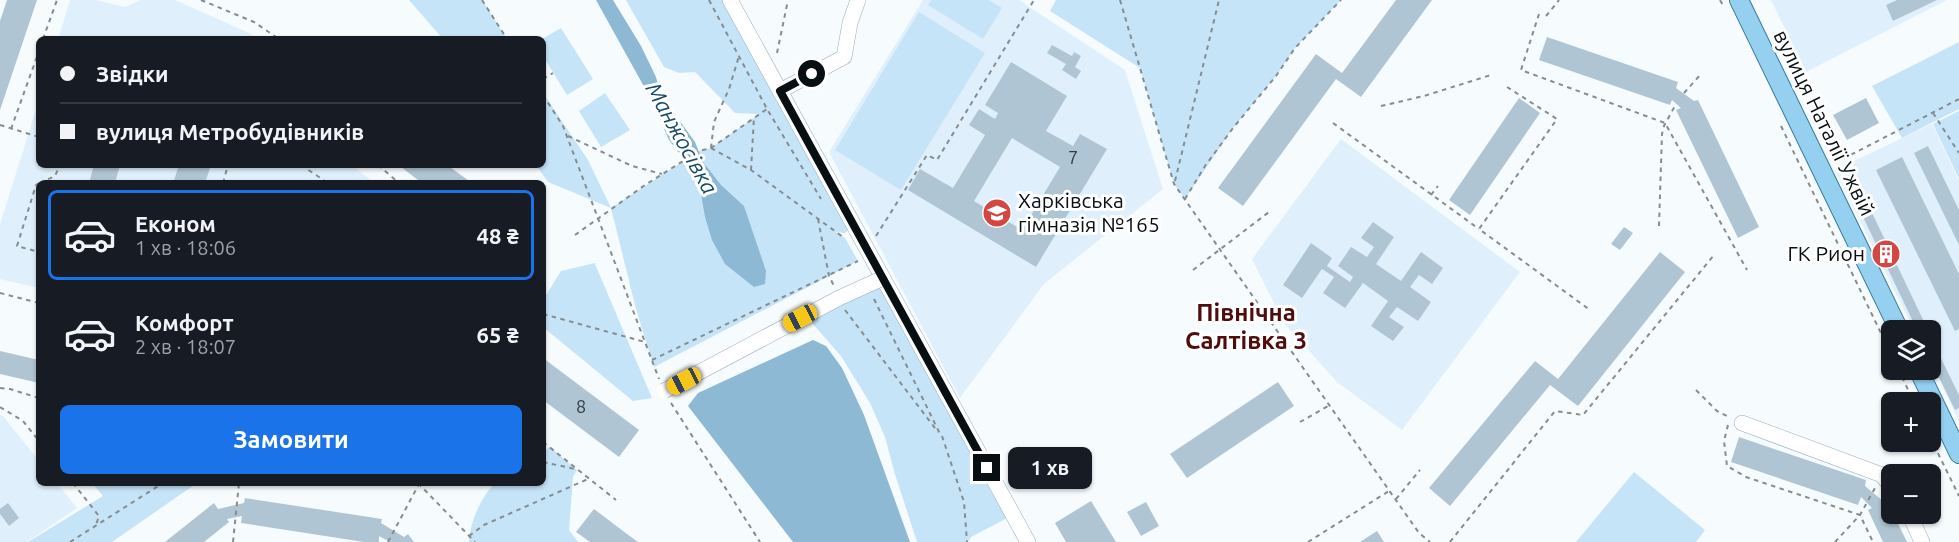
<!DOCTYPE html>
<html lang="uk">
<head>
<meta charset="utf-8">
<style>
	body { margin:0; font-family:Ubuntu,sans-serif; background:#242831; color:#f1f3f6; height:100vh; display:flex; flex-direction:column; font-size:22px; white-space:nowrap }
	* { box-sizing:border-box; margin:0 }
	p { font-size:20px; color:#9ea1a6 }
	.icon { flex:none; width:33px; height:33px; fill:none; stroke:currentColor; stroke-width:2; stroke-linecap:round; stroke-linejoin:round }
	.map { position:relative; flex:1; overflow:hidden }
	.panel { position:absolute; left:36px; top:180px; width:510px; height:306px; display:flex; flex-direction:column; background:#171b24; border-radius:9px; box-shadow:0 2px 4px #0004 }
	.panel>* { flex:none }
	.banner { position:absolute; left:36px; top:36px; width:510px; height:132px; border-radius:9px; box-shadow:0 2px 4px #0004; display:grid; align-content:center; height:132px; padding:0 24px; background:#171b24 }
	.fabs { position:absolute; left:1881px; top:320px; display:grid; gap:12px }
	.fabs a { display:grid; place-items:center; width:60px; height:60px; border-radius:9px; background:#171b24; box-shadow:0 2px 4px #0004; font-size:30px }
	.end { position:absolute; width:27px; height:27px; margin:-14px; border:8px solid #070f13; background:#fff; box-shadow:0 0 0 3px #fff }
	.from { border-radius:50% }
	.bubble { position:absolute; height:42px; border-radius:9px; background:#171b24; box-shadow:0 2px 4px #0004; font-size:20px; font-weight:600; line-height:42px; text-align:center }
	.car { position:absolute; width:18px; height:36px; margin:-18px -9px; border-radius:8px; box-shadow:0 0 4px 2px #0007; background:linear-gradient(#f5c518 24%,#345 0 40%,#f5c518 0 76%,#345 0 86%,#f5c518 0) }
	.banner b { display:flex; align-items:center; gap:21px; height:57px; font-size:22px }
	.banner b+b { border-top:2px solid #363941 }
	.banner i { width:15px; height:15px; background:#f1f3f6 }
	ul { padding:10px 0 0; list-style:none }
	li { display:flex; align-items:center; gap:18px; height:90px; margin:0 12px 9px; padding:0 12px; border:3px solid transparent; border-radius:9px }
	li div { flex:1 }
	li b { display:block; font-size:22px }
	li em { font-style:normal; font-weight:600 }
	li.active { border-color:#1a73e8 }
	li>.icon { width:54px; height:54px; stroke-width:1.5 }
	.action { display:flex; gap:12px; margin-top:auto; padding:12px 24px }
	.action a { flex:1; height:69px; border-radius:9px; background:#1a73e8; color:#fff; font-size:24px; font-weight:600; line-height:69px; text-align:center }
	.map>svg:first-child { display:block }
</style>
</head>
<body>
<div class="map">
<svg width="1959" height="542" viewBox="0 0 1959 542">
	<rect width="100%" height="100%" fill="#f6fbfd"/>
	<g fill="#dff0fc">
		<path d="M70 0H96L125 7 141 0H175L247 32 257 39H58Z"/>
		<path d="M923 0H1019L1125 70 1163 189 1044 284 960 398 829 152Z"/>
		<path d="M1771 0H1947L1806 72Z"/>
		<path d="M39 100V165H351L375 183H39V288L0 279V224Z"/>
		<path d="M1932 124 1959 181V421L1931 363 1930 330H1914L1835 170Z"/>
		<path d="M1341 139 1520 272 1402 430 1337 382 1284 323 1252 259Z"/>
		<path d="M0 415 3 416 39 461V483H57L77 508 27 542H0Z"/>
	</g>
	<g fill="#c6e4f7">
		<path d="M409 0H482L507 39H443Z"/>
		<path d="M626 0H730L854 225 845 233 836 232 845 238 858 261 654 367 636 309 611 208 548 182 536 165H543V93L588 160 611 208 699 151 711 148 759 114 735 113 695 72 679 73 664 67Z"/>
		<path d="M931 0H988L1002 8 983 39 928 5Z"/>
		<path d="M1056 0H1341L1295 48 1276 76 1233 128 1185 199 1174 184 1140 68 1050 11Z"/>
		<path d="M919 12 985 53 901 190 835 150Z"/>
		<path d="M561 28 593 79 567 95 543 56 542 39Z"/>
		<path d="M1959 42V109L1902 138 1872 86Z"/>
		<path d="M605 93 630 130 601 147 579 111Z"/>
		<path d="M1959 111V179L1933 124Z"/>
		<path d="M595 263V264L652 398 633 401 543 327V300L561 271Z"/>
		<path d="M886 284 1013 515 971 537 968 542H917L894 471 885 437 870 403 841 356 812 323 819 315Z"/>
		<path d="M550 447 577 470 573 477 569 530 578 542H469C470 522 481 497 495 483H543V451Z"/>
		<path d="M1634 472 1705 530 1696 542H1576Z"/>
		<path d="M92 483H197L112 542H28L103 496Z"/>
	</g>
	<g fill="#8db9d4">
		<path d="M596 0H613L641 46 656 77 661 95 695 142 703 162 721 185 744 206 766 271 765 284 754 287 725 264 712 240 705 217 698 177 669 140 652 101Z"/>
		<path d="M813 340 826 346 842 368 864 415 910 542H793L688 406 698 393Z"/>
	</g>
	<g fill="#b0c5d3" fill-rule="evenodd">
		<path d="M7 0H37L0 110V21Z"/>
		<path d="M1396 0H1432L1361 97 1336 79 1243 206 1218 188 1316 54 1342 73Z"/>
		<path d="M1897 0H1937L1893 21 1886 5Z"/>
		<path d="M1547 37 1678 82 1676 88 1694 101 1698 100 1759 227 1738 238 1676 110 1681 108 1672 100 1670 105 1539 60Z"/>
		<path d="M1052 45 1072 56 1074 52 1081 56 1075 67 1081 71 1076 79 1062 70 1066 64 1047 53Z"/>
		<path d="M1011 62 1067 96 1046 131 1073 146 1080 134 1107 149 1036 267 908 190 920 169 953 188 985 135 969 125 979 109 995 119 998 113 985 105ZM1012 138 1060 167 1022 230 974 201Z"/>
		<path d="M1519 98 1540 113 1470 215 1449 200Z"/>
		<path d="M1866 98 1879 123 1847 140 1833 115Z"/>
		<path d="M1928 146 1959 210V245L1914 153Z"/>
		<path d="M1902 157 1959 274V329L1955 331 1876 170Z"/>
		<path d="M94 165H120L115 183H89Z"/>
		<path d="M179 165H211L205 183H173Z"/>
		<path d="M403 165H447L472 183H422L401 167Z"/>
		<path d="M1853 173 1928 330H1917L1844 177Z"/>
		<path d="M1373 222 1394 237 1376 264 1401 281 1421 252 1443 268 1432 284 1419 275 1410 287 1431 302 1418 321 1397 307 1389 317 1404 327 1393 341 1371 326 1388 301 1363 283 1345 308 1323 293 1334 277 1322 269 1302 298 1283 285 1311 243 1332 258 1327 266 1350 282 1353 277 1338 266 1351 247 1367 257 1374 247 1361 238Z"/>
		<path d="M1624 227 1633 233 1620 250 1611 244Z"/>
		<path d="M1660 252 1685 272 1578 406 1550 385 1450 506 1429 488 1535 361 1558 379Z"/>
		<path d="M1930 336 1959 395V408L1955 410 1930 359Z"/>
		<path d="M0 351 39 360V383L0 374Z"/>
		<path d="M543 358 639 430 619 457 543 400Z"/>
		<path d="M1278 382 1294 406 1187 478 1170 454Z"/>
		<path d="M1739 437 1866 480 1865 486 1884 502 1887 501 1907 542H1883L1868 510 1872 508 1861 497 1858 505 1731 462Z"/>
		<path d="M245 498 382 519 381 523 404 537 408 534 414 542H390L379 536V542H364L241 523 242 516 227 519 229 522 204 542H165L214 503 218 509 244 503Z"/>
		<path d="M1091 501 1116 542H1066L1055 523Z"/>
		<path d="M1146 502 1159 526 1141 536 1127 512Z"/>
		<path d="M8 503 19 518 9 526 0 514V509Z"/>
		<path d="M594 509 623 531 638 542H590L576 532Z"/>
		<path d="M1377 531 1384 542H1360Z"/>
	</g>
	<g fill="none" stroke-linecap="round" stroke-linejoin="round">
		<g stroke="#9aafbd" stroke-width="16">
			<g id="minor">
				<path d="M730 0 1028 542"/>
				<path d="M780 91 844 57 850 23 858 0"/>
				<path d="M1742 423 1882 475 1892 488"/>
				<path d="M1909 513 1922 542"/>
			</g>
		</g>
		<g stroke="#35789c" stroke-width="20">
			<g id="major">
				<path d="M1739 0 1899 330"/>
				<path d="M1918 369 1959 454"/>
			</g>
		</g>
		<g stroke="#868d90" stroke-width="2" stroke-dasharray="4.5 4.5" stroke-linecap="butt">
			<path d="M201 0 254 22 279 39"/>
			<path d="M482 0 507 39"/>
			<path d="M709 0 767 109 821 199"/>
			<path d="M1120 0 1174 184 1419 533 1430 542"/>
			<path d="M1720 0 1724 7"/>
			<path d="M1539 14 1521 70 1665 123 1747 270"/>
			<path d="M1546 16 1559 0"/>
			<path d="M43 39 57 0"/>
			<path d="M777 53 788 0"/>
			<path d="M543 79 553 73"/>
			<path d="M1507 87 1557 119 1479 229 1590 310"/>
			<path d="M1684 93 1701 74"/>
			<path d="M543 95 563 126 659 379"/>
			<path d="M1381 106 1424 96 1491 75"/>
			<path d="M1933 113 1959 153"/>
			<path d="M1333 123 1479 229"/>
			<path d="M0 125 39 137"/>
			<path d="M1781 126 1892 356"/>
			<path d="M11 129 39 51"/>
			<path d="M568 136 632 166 662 174"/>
			<path d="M711 148 751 170 843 237"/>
			<path d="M711 148 714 122 729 89 739 56"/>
			<path d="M1835 163 1959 99"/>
			<path d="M301 165 328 183"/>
			<path d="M378 165 399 183"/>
			<path d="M751 170 754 117"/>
			<path d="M1175 181 1219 0"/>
			<path d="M39 183 36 185 17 246 39 252"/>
			<path d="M40 183 55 176 60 165"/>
			<path d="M223 183 228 165"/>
			<path d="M1431 195 1438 186"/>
			<path d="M1185 199 1205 166 1233 128 1276 76 1295 48 1341 0"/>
			<path d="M818 219 829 276 834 286"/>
			<path d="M1659 226 1662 134 1664 126 1676 104"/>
			<path d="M575 235 645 185 699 151 711 148 767 109"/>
			<path d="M876 236 927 155 937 160 1034 0"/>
			<path d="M1193 270 1269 212"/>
			<path d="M0 293 39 303"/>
			<path d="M874 299 941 436"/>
			<path d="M845 310 938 432"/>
			<path d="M543 314 645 342"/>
			<path d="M652 360 858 261"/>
			<path d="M1898 369 1914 402"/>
			<path d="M0 388 10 389 39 398"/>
			<path d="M1696 390 1717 411 1729 417"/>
			<path d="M671 403 760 542"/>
			<path d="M0 407 23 421 39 441"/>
			<path d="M1300 422 1330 405"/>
			<path d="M1728 425 1724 441 1727 466 1746 477 1860 515 1873 542"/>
			<path d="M942 436 964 502 967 542"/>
			<path d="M1930 437 1959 496"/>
			<path d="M543 442 616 500"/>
			<path d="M543 462 575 469"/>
			<path d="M73 483 99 516 96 525"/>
			<path d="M418 483 475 542"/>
			<path d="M1396 499 1420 470"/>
			<path d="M469 536 484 525 588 479"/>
			<path d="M70 542 163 483"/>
			<path d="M233 542 239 483"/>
			<path d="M388 542 419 484"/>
			<path d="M1308 542 1389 491"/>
			<path d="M1450 542 1555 411 1583 415 1714 255"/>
			<path d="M1835 542 1860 515 1875 488"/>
		</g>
		<use href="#minor" stroke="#fff" stroke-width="15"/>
		<use href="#major" stroke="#95d0f0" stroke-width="18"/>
		<g stroke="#9aafbd" stroke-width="16" stroke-linecap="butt">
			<path id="minor-bridge" d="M664 391 839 298 883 278"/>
		</g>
		<use href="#minor-bridge" stroke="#fff" stroke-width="15"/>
	</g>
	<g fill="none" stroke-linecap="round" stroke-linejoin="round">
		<path stroke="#070f13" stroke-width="8" d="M812 74 780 91 987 468"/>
	</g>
	<defs>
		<g id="school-disc" transform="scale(1.5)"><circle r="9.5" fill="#d44642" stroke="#fff"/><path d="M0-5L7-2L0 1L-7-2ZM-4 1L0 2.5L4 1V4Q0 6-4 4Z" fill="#fff"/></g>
		<g id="building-disc" transform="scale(1.5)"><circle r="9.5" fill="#d44642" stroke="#fff"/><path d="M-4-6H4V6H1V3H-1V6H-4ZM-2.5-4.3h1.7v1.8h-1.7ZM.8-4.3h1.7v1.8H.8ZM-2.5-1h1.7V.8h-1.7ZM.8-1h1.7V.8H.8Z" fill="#fff"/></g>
	</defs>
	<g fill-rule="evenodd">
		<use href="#school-disc" x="997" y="213"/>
		<use href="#building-disc" x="1886" y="254"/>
	</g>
	<g text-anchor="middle" stroke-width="6" stroke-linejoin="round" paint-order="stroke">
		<g font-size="18" fill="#313c43">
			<text x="1073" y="164">7</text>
			<text x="581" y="413">8</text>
		</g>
		<g font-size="21" fill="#070f13" stroke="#fff">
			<text transform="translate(1824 123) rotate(64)" y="7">вулиця Наталії Ужвій</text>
		</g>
		<g font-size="21" fill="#070f13" stroke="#fff" text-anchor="start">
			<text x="1018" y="208">Харківська<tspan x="1018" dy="24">гімназія №165</tspan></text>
			<text x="1865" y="261" text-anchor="end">ГК Рион</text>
		</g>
		<g font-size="22" font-style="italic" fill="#134a66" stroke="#fff">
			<text transform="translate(682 138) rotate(61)" y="8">Манжосівка</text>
		</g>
		<g font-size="24" font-weight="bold" fill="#500b0c" stroke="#fff">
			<text x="1246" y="321">Північна<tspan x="1246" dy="28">Салтівка 3</tspan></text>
		</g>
	</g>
</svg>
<div class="fabs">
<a><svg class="icon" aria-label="layers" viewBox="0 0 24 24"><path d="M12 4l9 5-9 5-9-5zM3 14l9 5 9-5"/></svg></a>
<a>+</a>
<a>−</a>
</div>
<i class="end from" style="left:812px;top:74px"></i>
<i class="end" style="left:987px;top:468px"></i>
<div class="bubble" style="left:1008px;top:447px;width:84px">1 хв</div>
<i class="car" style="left:800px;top:318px;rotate:242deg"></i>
<i class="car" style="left:684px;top:381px;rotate:242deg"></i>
<div class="banner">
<b><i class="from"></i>Звідки</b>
<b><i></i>вулиця Метробудівників</b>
</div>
<section class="panel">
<ul>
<li class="active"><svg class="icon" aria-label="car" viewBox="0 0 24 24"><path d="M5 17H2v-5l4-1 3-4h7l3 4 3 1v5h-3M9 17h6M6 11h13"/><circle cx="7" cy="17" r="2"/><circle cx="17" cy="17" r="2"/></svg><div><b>Економ</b><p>1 хв · 18:06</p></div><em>48 ₴</em></li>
<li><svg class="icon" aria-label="car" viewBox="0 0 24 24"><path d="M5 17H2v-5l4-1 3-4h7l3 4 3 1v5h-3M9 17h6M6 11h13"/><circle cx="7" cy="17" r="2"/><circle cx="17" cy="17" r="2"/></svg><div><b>Комфорт</b><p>2 хв · 18:07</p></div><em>65 ₴</em></li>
</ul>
<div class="action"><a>Замовити</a></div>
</section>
</div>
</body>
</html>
